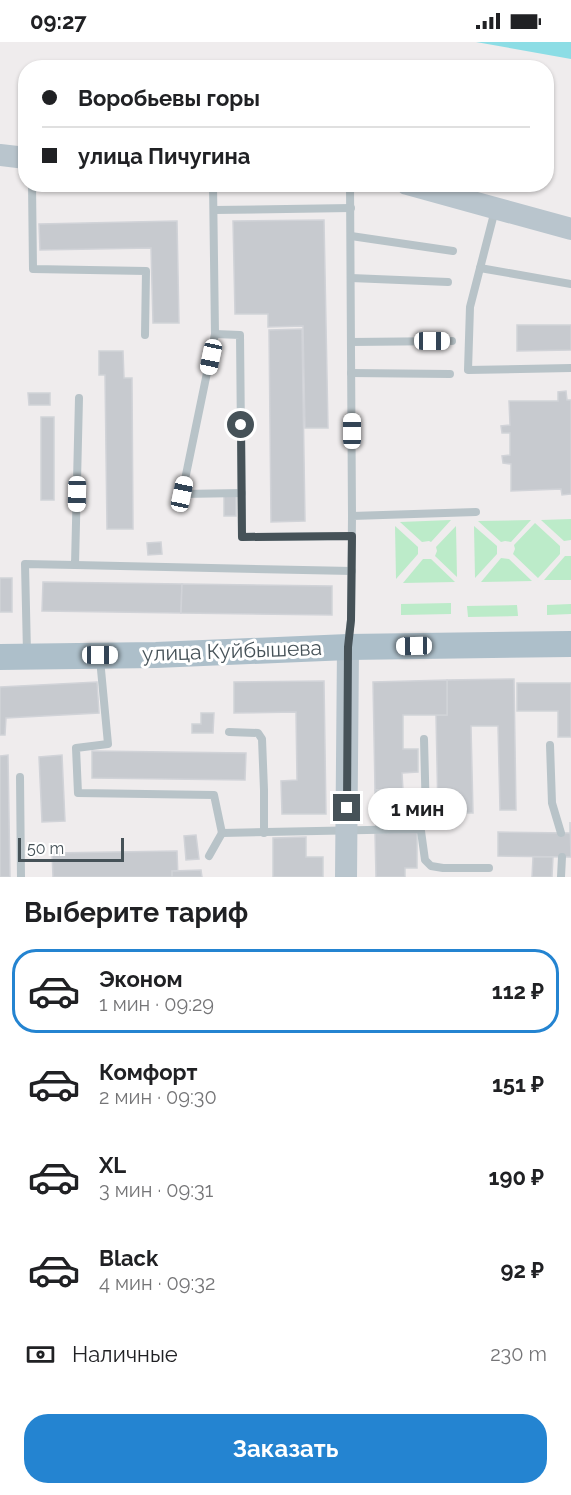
<!DOCTYPE html>
<html lang="ru">
<head>
<meta charset="utf-8">
<style>
	body { margin:0; font-family:Raleway,sans-serif; background:#f6f6f6; color:#202124; height:100vh; display:flex; flex-direction:column; font-size:22px; white-space:nowrap }
	* { box-sizing:border-box; margin:0 }
	p { font-size:20px; color:#757577 }
	.icon { flex:none; width:33px; height:33px; fill:none; stroke:currentColor; stroke-width:2; stroke-linecap:round; stroke-linejoin:round }
	.map { position:relative; height:835px; overflow:hidden }
	.sheet { display:flex; flex-direction:column; background:#fff; flex:1 }
	.sheet>* { flex:none }
	.banner { position:absolute; left:18px; top:18px; width:536px; height:132px; border-radius:24px; box-shadow:0 2px 4px #0004; display:grid; align-content:center; height:132px; padding:0 24px; background:#fff }
	.scale { position:absolute; left:18px; bottom:15px; width:106px; box-sizing:border-box; padding-left:6px; border:3px solid #465258; border-top:0; font-size:16px; line-height:21px; white-space:nowrap; color:#465258; -webkit-text-stroke:4px #fff; paint-order:stroke }
	.end { position:absolute; width:27px; height:27px; margin:-14px; border:8px solid #465258; background:#fff; box-shadow:0 0 0 3px #fff }
	.from { border-radius:50% }
	.bubble { position:absolute; height:42px; border-radius:21px; background:#fff; box-shadow:0 2px 4px #0004; font-size:20px; font-weight:700; line-height:42px; text-align:center }
	.car { position:absolute; width:18px; height:36px; margin:-18px -9px; border-radius:8px; box-shadow:0 0 4px 2px #0007; background:linear-gradient(#fff 24%,#345 0 40%,#fff 0 76%,#345 0 86%,#fff 0) }
	.banner b { display:flex; align-items:center; gap:21px; height:57px; font-size:22px }
	.banner b+b { border-top:2px solid #e0e0e0 }
	.banner i { width:15px; height:15px; background:#202124 }
	ul { padding:0; list-style:none }
	li { display:flex; align-items:center; gap:18px; height:84px; margin:0 12px 9px; padding:0 12px; border:3px solid transparent; border-radius:24px }
	li div { flex:1 }
	li b { display:block; font-size:22px }
	li em { font-style:normal; font-weight:700 }
	li.current { border-color:#2484d1 }
	li>.icon { width:54px; height:54px; stroke-width:1.5 }
	h2 { padding:0 24px; font-size:27px; line-height:72px }
	.pay { display:flex; align-items:center; gap:15px; height:66px; padding:0 24px; font-size:22px }
	.pay p { margin-inline-start:auto }
	.cta { display:flex; gap:12px; margin-top:auto; padding:12px 24px }
	.cta a { flex:1; height:69px; border-radius:24px; background:#2484d1; color:#fff; font-size:24px; font-weight:700; line-height:69px; text-align:center }
	.status { display:flex; justify-content:space-between; align-items:center; height:42px; padding:0 30px; background:#fff; direction:ltr }
	.status svg { height:16px; fill:currentColor }
	.map>svg:first-child { display:block }
</style>
</head>
<body>
<div class="status"><b>09:27</b><svg viewBox="0 0 49 12"><path d="M0 12V9h3v3zM5 12V6h3v6zM10 12V3h3v9zM15 12V0h3v12zM26 1h20v11H26zM47 4h2v5h-2z"/></svg></div>
<div class="map">
<svg width="571" height="835" viewBox="0 0 571 835">
	<rect width="100%" height="100%" fill="#efeced"/>
	<g fill="#bcebc9">
		<path d="M571 477V498L564 499 541 478Z"/>
		<path d="M451 478 431 500 429 499 422 500 400 480Z"/>
		<path d="M531 478 511 500 505 499 501 500 478 479Z"/>
		<path d="M535 481 560 504V512L538 536 513 512 515 507 514 503Z"/>
		<path d="M395 484 418 505V512L396 537Z"/>
		<path d="M456 484 457 535 435 514 437 509 436 505Z"/>
		<path d="M474 484 497 504V512L475 536Z"/>
		<path d="M565 514H571V538H544Z"/>
		<path d="M501 516 509 517 532 539 481 540Z"/>
		<path d="M423 517H431L455 540 403 541Z"/>
		<path d="M451 561V572L401 573V562Z"/>
		<path d="M571 562V572L547 573V563Z"/>
		<path d="M517 563 518 574 468 575 467 564Z"/>
	</g>
	<path fill="#8cdde5" d="M476 0H571V17Z"/>
	<g fill="#c7cacf" stroke="#d1d3d8" stroke-width="1.5">
		<path d="M324 178 328 386H305L303 284 268 285V272H235L233 179Z"/>
		<path d="M177 179 179 281H153L151 206 40 208 39 182Z"/>
		<path d="M517 283H571V308L517 309Z"/>
		<path d="M302 287 305 479 271 480 269 288Z"/>
		<path d="M99 309H123L124 336H132L133 487H107L105 333H99Z"/>
		<path d="M566 349 567 358H571V452L562 453 561 447 511 449V422L503 421 502 414 510 413V391H502L501 384 510 383 509 359H558V350Z"/>
		<path d="M28 351H50V363H29Z"/>
		<rect x="41" y="375" width="13" height="83"/>
		<rect x="224" y="454" width="12" height="20"/>
		<path d="M161 500 162 512 148 513 147 501Z"/>
		<rect x="0" y="536" width="12" height="34"/>
		<path d="M43 540 182 542 181 571 42 569Z"/>
		<path d="M182 542 332 544V573L181 571Z"/>
		<path d="M514 637 516 768H500L498 684H471L473 771H438L436 673H447V638Z"/>
		<path d="M447 638V673H403V707H418V730L402 731 403 748H375L373 640Z"/>
		<path d="M324 639 326 772H282L281 739 297 738 296 670 234 671V640Z"/>
		<path d="M97 640 99 671 6 676 5 693H0V645Z"/>
		<path d="M517 641H571V695H558V669H517Z"/>
		<path d="M201 671H214L213 691H192V682H201Z"/>
		<path d="M92 709 246 711 245 738 92 736Z"/>
		<path d="M8 713 10 835H0V714Z"/>
		<path d="M62 713 65 779 42 780 39 715Z"/>
		<path d="M375 748H408V784L376 785Z"/>
		<path d="M570 780 571 815 498 814V790L570 791Z"/>
		<path d="M417 790V826H405V835H376L375 791Z"/>
		<path d="M196 793 199 817 186 818 184 794Z"/>
		<path d="M306 795V815H323V835H273V796Z"/>
		<path d="M177 809 178 835H53L52 811Z"/>
		<path d="M533 815H553L552 835H532Z"/>
		<path d="M201 828 202 835H172V829Z"/>
	</g>
	<g fill="none" stroke-linecap="round" stroke-linejoin="round">
		<g stroke="#b8c3c8" stroke-width="8">
			<path d="M32 142 33 227 146 229 145 293"/>
			<path d="M213 142 215 292 182 452 242 451"/>
			<path d="M350 142 352 474"/>
			<path d="M214 168 351 166"/>
			<path d="M495 168 470 265 468 328 571 326"/>
			<path d="M351 194 453 209"/>
			<path d="M480 226 571 242"/>
			<path d="M351 236 448 240"/>
			<path d="M215 292 240 293 242 495 352 494"/>
			<path d="M351 300 452 299"/>
			<path d="M351 331 450 332"/>
			<path d="M75 523 352 529"/>
			<path d="M348 602 351 578 352 474 476 470"/>
			<path d="M27 611 25 522 75 523 79 356"/>
			<path d="M100 617 108 702 76 706 78 751 214 753 222 791 417 787"/>
			<path d="M229 690 258 691 262 697 264 748V791"/>
			<path d="M550 703 552 761 561 791"/>
			<path d="M20 735 21 835"/>
			<path d="M417 787 421 789 425 818 431 824 443 826H489"/>
			<path d="M417 787 426 775 424 697"/>
			<path d="M209 814 222 791"/>
			<path d="M561 835 562 815"/>
		</g>
		<g stroke="#b9c5cd" stroke-width="22">
			<path d="M0 113 26 116"/>
			<path d="M407 142 571 187"/>
			<path d="M346 835 348 605"/>
		</g>
		<path stroke="#adbfca" stroke-width="26" d="M0 615 156 613 348 605 571 602"/>
	</g>
	<g fill="none" stroke-linecap="round" stroke-linejoin="round">
		<path stroke="#465258" stroke-width="8" d="M241 383 242 495 352 494 351 578 348 605 347 766"/>
	</g>
	<g text-anchor="middle" stroke-width="6" stroke-linejoin="round" paint-order="stroke">
		<g font-size="21" fill="#465258" stroke="#fff">
			<text transform="translate(232 609) rotate(-2)" y="7">улица Куйбышева</text>
		</g>
	</g>
</svg>
<div class="scale">50 m</div>
<i class="end from" style="left:241px;top:383px"></i>
<i class="end" style="left:347px;top:766px"></i>
<div class="bubble" style="left:368px;top:746px;width:99px">1 мин</div>
<i class="car" style="left:432px;top:299px;rotate:90deg"></i>
<i class="car" style="left:211px;top:315px;rotate:192deg"></i>
<i class="car" style="left:352px;top:389px;rotate:0deg"></i>
<i class="car" style="left:77px;top:452px;rotate:181deg"></i>
<i class="car" style="left:182px;top:452px;rotate:12deg"></i>
<i class="car" style="left:414px;top:604px;rotate:269deg"></i>
<i class="car" style="left:100px;top:613px;rotate:90deg"></i>
<div class="banner">
<b><i class="from"></i>Воробьевы горы</b>
<b><i></i>улица Пичугина</b>
</div>
</div>
<section class="sheet">
<h2>Выберите тариф</h2>
<ul>
<li class="current"><svg class="icon" aria-label="car" viewBox="0 0 24 24"><path d="M5 17H2v-5l4-1 3-4h7l3 4 3 1v5h-3M9 17h6M6 11h13"/><circle cx="7" cy="17" r="2"/><circle cx="17" cy="17" r="2"/></svg><div><b>Эконом</b><p>1 мин · 09:29</p></div><em>112 ₽</em></li>
<li><svg class="icon" aria-label="car" viewBox="0 0 24 24"><path d="M5 17H2v-5l4-1 3-4h7l3 4 3 1v5h-3M9 17h6M6 11h13"/><circle cx="7" cy="17" r="2"/><circle cx="17" cy="17" r="2"/></svg><div><b>Комфорт</b><p>2 мин · 09:30</p></div><em>151 ₽</em></li>
<li><svg class="icon" aria-label="car" viewBox="0 0 24 24"><path d="M5 17H2v-5l4-1 3-4h7l3 4 3 1v5h-3M9 17h6M6 11h13"/><circle cx="7" cy="17" r="2"/><circle cx="17" cy="17" r="2"/></svg><div><b>XL</b><p>3 мин · 09:31</p></div><em>190 ₽</em></li>
<li><svg class="icon" aria-label="car" viewBox="0 0 24 24"><path d="M5 17H2v-5l4-1 3-4h7l3 4 3 1v5h-3M9 17h6M6 11h13"/><circle cx="7" cy="17" r="2"/><circle cx="17" cy="17" r="2"/></svg><div><b>Black</b><p>4 мин · 09:32</p></div><em>92 ₽</em></li>
</ul>
<div class="pay"><svg class="icon" aria-label="cash" viewBox="0 0 24 24"><path d="M3 7h18v10H3z"/><circle cx="12" cy="12" r="2"/></svg>Наличные<p>230 m</p></div>
<div class="cta"><a>Заказать</a></div>
</section>
</body>
</html>
